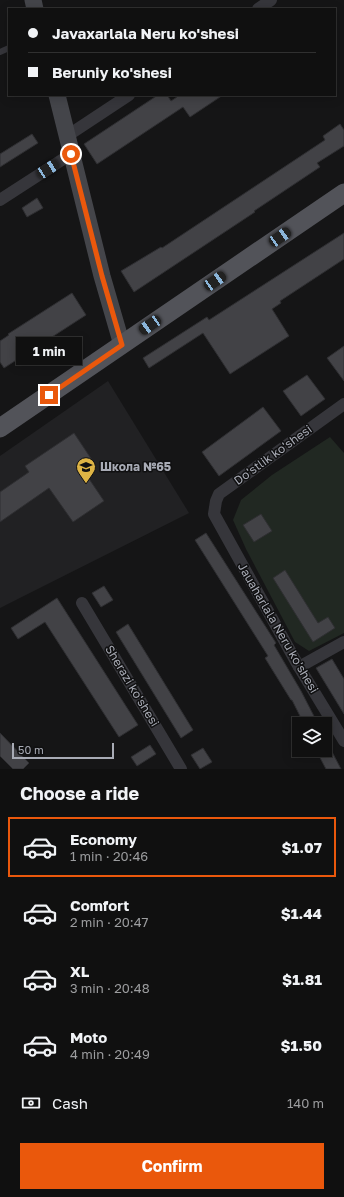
<!DOCTYPE html>
<html lang="en">
<head>
<meta charset="utf-8">
<style>
	body { margin:0; font-family:"Golos Text",sans-serif; background:#1e1e1e; color:#f1f3f6; height:100vh; display:flex; flex-direction:column; font-size:15px; white-space:nowrap }
	* { box-sizing:border-box; margin:0 }
	p { font-size:13px; color:#9c9d9f }
	.icon { flex:none; width:22px; height:22px; fill:none; stroke:currentColor; stroke-width:2; stroke-linecap:round; stroke-linejoin:round }
	.map { position:relative; height:769px; overflow:hidden }
	.details { display:flex; flex-direction:column; background:#101010; flex:1 }
	.details>* { flex:none }
	.hud { position:absolute; left:8px; top:8px; width:328px; height:88px; border-radius:0px; box-shadow:0 2px 10px #0003,0 0 0 1px #303030; display:grid; align-content:center; height:88px; padding:0 20px; background:#101010 }
	.fabs { position:absolute; left:292px; top:717px; display:grid; gap:8px }
	.fabs a { display:grid; place-items:center; width:40px; height:40px; border-radius:0px; background:#101010; box-shadow:0 2px 10px #0003,0 0 0 1px #303030; font-size:20px }
	.scale { position:absolute; left:12px; bottom:10px; width:102px; box-sizing:border-box; padding-left:4px; border:2px solid #a8abb5; border-top:0; font-size:11px; line-height:14px; white-space:nowrap; color:#a8abb5; -webkit-text-stroke:3px #101011; paint-order:stroke }
	.end { position:absolute; width:18px; height:18px; margin:-9px; border:5px solid #ea580c; background:#fff; box-shadow:0 0 0 2px #fff }
	.from { border-radius:50% }
	.bubble { position:absolute; height:28px; border-radius:0px; background:#101010; box-shadow:0 2px 10px #0003,0 0 0 1px #303030; font-size:13px; font-weight:700; line-height:28px; text-align:center }
	.car { position:absolute; width:12px; height:24px; margin:-12px -6px; border-radius:5px; box-shadow:0 0 3px 1px #0007; background:linear-gradient(#222 24%,#8ab4d8 0 40%,#222 0 76%,#8ab4d8 0 86%,#222 0) }
	.hud b { display:flex; align-items:center; gap:14px; height:38px; font-size:15px }
	.hud b+b { border-top:1px solid #303030 }
	.hud i { width:10px; height:10px; background:#f1f3f6 }
	ul { padding:0; list-style:none }
	li { display:flex; align-items:center; gap:12px; height:60px; margin:0 8px 6px; padding:0 12px; border:2px solid transparent; border-radius:0px }
	li div { flex:1 }
	li b { display:block; font-size:15px }
	li em { font-style:normal; font-weight:700 }
	li.selected { border-color:#ea580c }
	li>.icon { width:36px; height:36px; stroke-width:1.5 }
	h2 { padding:0 20px; font-size:18px; line-height:48px }
	.pay { display:flex; align-items:center; gap:10px; height:44px; padding:0 20px; font-size:15px }
	.pay p { margin-inline-start:auto }
	.action { display:flex; gap:8px; margin-top:auto; padding:8px 20px }
	.action a { flex:1; height:46px; border-radius:0px; background:#ea580c; color:#fff; font-size:16px; font-weight:700; line-height:46px; text-align:center }
	.map>svg:first-child { display:block }
</style>
</head>
<body>
<div class="map">
<svg width="344" height="769" viewBox="0 0 344 769">
	<rect width="100%" height="100%" fill="#151516"/>
	<path fill="#212123" d="M108 381 189 513 0 608V456Z"/>
	<path fill="#212822" d="M330 437 344 453V633L309 651 295 642 246 549 233 520 241 500 272 475Z"/>
	<g fill="#424246" stroke="#2f2f32">
		<path d="M158 95H167L171 101 177 97 176 95H223L190 117 183 107 97 164 84 144Z"/>
		<path d="M340 124 344 130V146L317 163 320 167 254 211 255 212 134 292 121 271 161 247 162 248 325 140 323 136Z"/>
		<path d="M32 134 38 143 0 167V154Z"/>
		<path d="M37 198 43 208 27 217 22 208Z"/>
		<path d="M344 233V259L280 301 281 303 272 309 289 336 230 374 203 333 149 368 143 358 207 317 209 320Z"/>
		<path d="M72 293 86 315 4 368 0 362V341L9 335 8 334Z"/>
		<path d="M344 346V381L327 358Z"/>
		<path d="M307 375 325 399 301 416 283 391Z"/>
		<path d="M263 407 281 431 219 476 202 452Z"/>
		<path d="M74 433 92 460 81 467 104 501 73 522 49 488 0 522V492L29 472 25 466Z"/>
		<path d="M261 514 272 531 254 542 243 525Z"/>
		<path d="M206 533 276 643 274 645 301 691 318 724H304L292 700H291L265 658 268 656 195 540Z"/>
		<path d="M285 570 318 623 328 617 335 628 313 642 273 578Z"/>
		<path d="M104 586 113 600 101 607 92 593Z"/>
		<path d="M57 598 138 725 119 737 45 622 18 639 11 628Z"/>
		<path d="M128 624 193 730 181 738 116 632Z"/>
		<path d="M332 659 344 679V714L316 668Z"/>
		<path d="M0 733 29 763 23 769H13L0 756Z"/>
		<path d="M150 745 156 754 137 766 131 757Z"/>
		<path d="M203 748 212 762 200 769 191 755Z"/>
		<path d="M330 748 341 769H326L318 754Z"/>
	</g>
	<g fill="none" stroke-linecap="round" stroke-linejoin="round">
		<path stroke="#36363b" stroke-width="6" d="M0 52 9 48"/>
		<g stroke="#36363b" stroke-width="12">
			<path d="M258 9 271 0"/>
			<path d="M67 136 129 95"/>
			<path d="M0 200 71 154"/>
			<path d="M344 404 219 494 216 501 214 514 299 667 344 741"/>
			<path d="M82 603 181 769"/>
			<path d="M299 667 344 642"/>
		</g>
		<g stroke="#44454a" stroke-width="17">
			<path d="M33 0 35 9"/>
			<path d="M57 95 102 276 122 345"/>
		</g>
		<path stroke="#525359" stroke-width="19" d="M0 428 344 193"/>
	</g>
	<g fill="none" stroke-linecap="round" stroke-linejoin="round">
		<path stroke="#ea580c" stroke-width="5" d="M49 395 122 345 102 276 71 154"/>
	</g>
	<defs>
		<g id="school-pin" transform="scale(1)"><path d="M0 17L-7.5 6A9.5 9.5 0 1 1 7.5 6Z" fill="#deb445" stroke="#101011"/><path d="M0-5L7-2L0 1L-7-2ZM-4 1L0 2.5L4 1V4Q0 6-4 4Z" fill="#111"/></g>
	</defs>
	<g fill-rule="evenodd">
		<use href="#school-pin" x="86" y="467"/>
	</g>
	<g text-anchor="middle" stroke-width="3" stroke-linejoin="round" paint-order="stroke">
		<g font-size="12" fill="#a8abb5" stroke="#101011">
			<text transform="translate(273 455) rotate(-36)" y="4">Do'stlik ko'shesi</text>
			<text transform="translate(278 628) rotate(60)" y="4">Jauaharlala Neru ko'shesi</text>
			<text transform="translate(132 686) rotate(59)" y="4">Sherazi ko'shesi</text>
		</g>
		<g font-size="12" font-weight="bold" fill="#a8abb5" stroke="#101011" text-anchor="start">
			<text x="100" y="471">Школа №65</text>
		</g>
	</g>
</svg>
<div class="fabs">
<a><svg class="icon" aria-label="layers" viewBox="0 0 24 24"><path d="M12 4l9 5-9 5-9-5zM3 14l9 5 9-5"/></svg></a>
</div>
<div class="scale">50 m</div>
<i class="end from" style="left:71px;top:154px"></i>
<i class="end" style="left:49px;top:395px"></i>
<div class="bubble" style="left:16px;top:337px;width:66px">1 min</div>
<i class="car" style="left:48px;top:169px;rotate:57deg"></i>
<i class="car" style="left:280px;top:237px;rotate:56deg"></i>
<i class="car" style="left:215px;top:281px;rotate:56deg"></i>
<i class="car" style="left:150px;top:325px;rotate:236deg"></i>
<div class="hud">
<b><i class="from"></i>Javaxarlala Neru ko'shesi</b>
<b><i></i>Beruniy ko'shesi</b>
</div>
</div>
<section class="details">
<h2>Choose a ride</h2>
<ul>
<li class="selected"><svg class="icon" aria-label="car" viewBox="0 0 24 24"><path d="M5 17H2v-5l4-1 3-4h7l3 4 3 1v5h-3M9 17h6M6 11h13"/><circle cx="7" cy="17" r="2"/><circle cx="17" cy="17" r="2"/></svg><div><b>Economy</b><p>1 min · 20:46</p></div><em>$1.07</em></li>
<li><svg class="icon" aria-label="car" viewBox="0 0 24 24"><path d="M5 17H2v-5l4-1 3-4h7l3 4 3 1v5h-3M9 17h6M6 11h13"/><circle cx="7" cy="17" r="2"/><circle cx="17" cy="17" r="2"/></svg><div><b>Comfort</b><p>2 min · 20:47</p></div><em>$1.44</em></li>
<li><svg class="icon" aria-label="car" viewBox="0 0 24 24"><path d="M5 17H2v-5l4-1 3-4h7l3 4 3 1v5h-3M9 17h6M6 11h13"/><circle cx="7" cy="17" r="2"/><circle cx="17" cy="17" r="2"/></svg><div><b>XL</b><p>3 min · 20:48</p></div><em>$1.81</em></li>
<li><svg class="icon" aria-label="car" viewBox="0 0 24 24"><path d="M5 17H2v-5l4-1 3-4h7l3 4 3 1v5h-3M9 17h6M6 11h13"/><circle cx="7" cy="17" r="2"/><circle cx="17" cy="17" r="2"/></svg><div><b>Moto</b><p>4 min · 20:49</p></div><em>$1.50</em></li>
</ul>
<div class="pay"><svg class="icon" aria-label="cash" viewBox="0 0 24 24"><path d="M3 7h18v10H3z"/><circle cx="12" cy="12" r="2"/></svg>Cash<p>140 m</p></div>
<div class="action"><a>Confirm</a></div>
</section>
</body>
</html>
